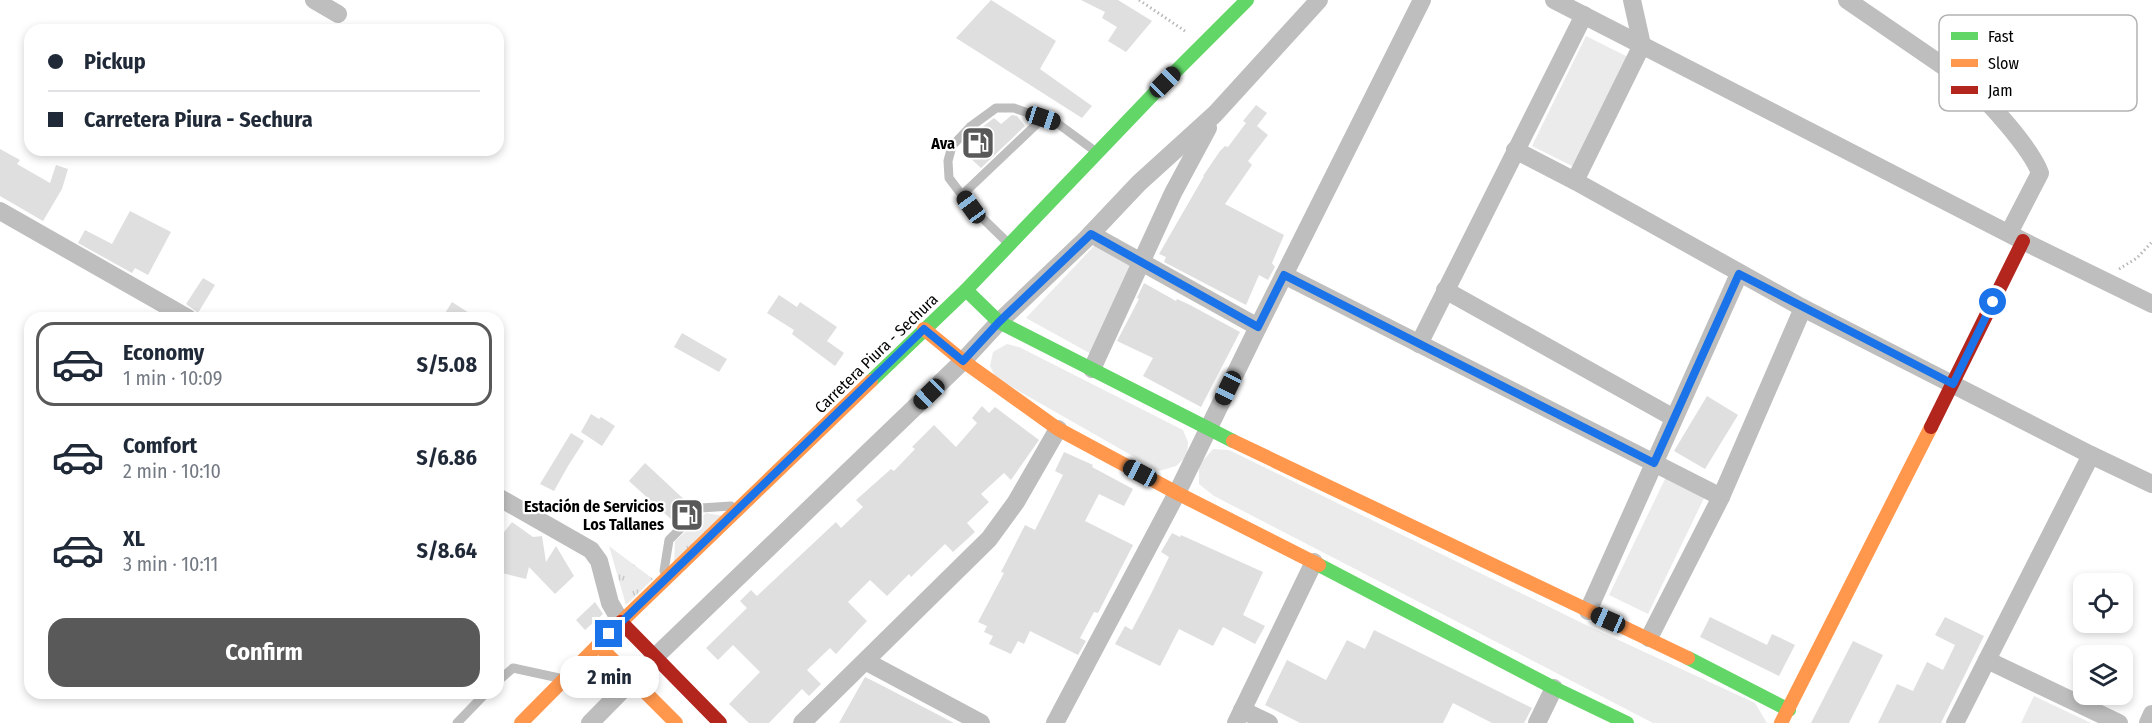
<!DOCTYPE html>
<html lang="en">
<head>
<meta charset="utf-8">
<style>
	body { margin:0; font-family:"Fira Sans Condensed",sans-serif; background:#f2f2f3; color:#1f2937; height:100vh; display:flex; flex-direction:column; font-size:22px; white-space:nowrap }
	* { box-sizing:border-box; margin:0 }
	p { font-size:20px; color:#747a83 }
	.icon { flex:none; width:33px; height:33px; fill:none; stroke:currentColor; stroke-width:2; stroke-linecap:round; stroke-linejoin:round }
	.map { position:relative; flex:1; overflow:hidden }
	.details { position:absolute; left:24px; top:312px; width:480px; height:387px; display:flex; flex-direction:column; background:#fff; border-radius:18px; box-shadow:0 3px 9px #0003 }
	.details>* { flex:none }
	.guide { position:absolute; left:24px; top:24px; width:480px; height:132px; border-radius:18px; box-shadow:0 3px 9px #0003; display:grid; align-content:center; height:132px; padding:0 24px; background:#fff }
	.buttons { position:absolute; left:2073px; top:573px; display:grid; gap:12px }
	.buttons a { display:grid; place-items:center; width:60px; height:60px; border-radius:12px; background:#fff; box-shadow:0 3px 9px #0003; font-size:30px }
	.end { position:absolute; width:27px; height:27px; margin:-14px; border:8px solid #1a73e8; background:#fff; box-shadow:0 0 0 3px #fff }
	.from { border-radius:50% }
	.bubble { position:absolute; height:42px; border-radius:18px; background:#fff; box-shadow:0 3px 9px #0003; font-size:20px; font-weight:700; line-height:42px; text-align:center }
	.car { position:absolute; width:18px; height:36px; margin:-18px -9px; border-radius:8px; box-shadow:0 0 4px 2px #0007; background:linear-gradient(#222 24%,#8ab4d8 0 40%,#222 0 76%,#8ab4d8 0 86%,#222 0) }
	.guide b { display:flex; align-items:center; gap:21px; height:57px; font-size:22px }
	.guide b+b { border-top:2px solid #e0e1e3 }
	.guide i { width:15px; height:15px; background:#1f2937 }
	ul { padding:10px 0 0; list-style:none }
	li { display:flex; align-items:center; gap:18px; height:84px; margin:0 12px 9px; padding:0 12px; border:3px solid transparent; border-radius:18px }
	li div { flex:1 }
	li b { display:block; font-size:22px }
	li em { font-style:normal; font-weight:700 }
	li.active { border-color:#595959 }
	li>.icon { width:54px; height:54px; stroke-width:1.5 }
	.cta { display:flex; gap:12px; margin-top:auto; padding:12px 24px }
	.cta a { flex:1; height:69px; border-radius:18px; background:#595959; color:#fff; font-size:24px; font-weight:700; line-height:69px; text-align:center }
	.map>svg:first-child { display:block }
</style>
</head>
<body>
<div class="map">
<svg width="2152" height="723" viewBox="0 0 2152 723">
	<defs>
		<pattern id="grass-tufts" width="24" height="20" patternUnits="userSpaceOnUse" patternTransform="scale(1.5)"><rect width="24" height="20" fill="#ebebeb"/><path d="M3 7l-1-3M5 7V3M7 7l1-3M15 17l-1-3M17 17v-4M19 17l1-3" fill="none" stroke="#c8c8c8"/></pattern>
	</defs>
	<rect width="100%" height="100%" fill="#fff"/>
	<g fill="url(#grass-tufts)">
		<path d="M706 513 724 516 674 565 675 541Z"/>
		<path d="M609 546 653 579 626 605Z"/>
	</g>
	<g fill="#ebebeb">
		<path d="M1586 36 1628 57 1574 167 1532 146Z"/>
		<path d="M1096 244 1135 266 1093 355 1026 318Z"/>
		<path d="M1007 344 1019 347 1183 430 1188 442 1187 456 1176 466 1159 471 996 378 990 366 993 352Z"/>
		<path d="M1213 449 1229 450 1584 624 1755 703 1767 723H1653L1214 496 1199 484V465Z"/>
		<path d="M1666 477 1705 496 1648 614 1609 595Z"/>
		<path d="M2034 696 2091 723H2021Z"/>
	</g>
	<g fill="#dfdfdf">
		<path d="M991 0 1056 41 1040 69 1092 106 1082 118 956 38Z"/>
		<path d="M1081 0H1118L1152 21 1126 52 1108 41 1117 27 1102 18 1105 12Z"/>
		<path d="M1256 105 1267 113 1257 126 1268 135 1248 161 1252 165 1225 204 1284 235 1272 263 1275 267 1268 280 1259 275 1246 305 1164 262 1166 257 1159 254 1204 176H1203L1220 151 1225 146 1228 147 1246 123 1243 121Z"/>
		<path d="M1012 115 1017 116 1025 126 981 168 967 155 979 142 972 135 994 118 1001 124Z"/>
		<path d="M0 149 20 160 17 164 50 183 56 165 68 169 62 189 43 221 0 196Z"/>
		<path d="M130 211 171 232 148 275 135 268 132 273 78 243 85 230 112 244Z"/>
		<path d="M203 278 215 285 198 313 186 304Z"/>
		<path d="M1144 283 1176 301 1177 299 1190 305 1240 332 1201 407 1143 376 1153 358 1117 341 1139 299 1137 298Z"/>
		<path d="M779 295 797 307 800 302 837 327 827 341 844 353 835 366 792 334 794 330 767 313Z"/>
		<path d="M452 302 477 318H442Z"/>
		<path d="M682 333 727 359 719 372 674 347Z"/>
		<path d="M1707 396 1738 415 1705 469 1674 451Z"/>
		<path d="M982 406 989 413 995 407 1039 440 1011 480 1004 473 981 494 989 502 967 523 975 532 953 552 945 544 911 577 909 574 887 596 870 580 848 602 867 621 836 654 830 648 807 670 821 684 809 696 802 689 769 723H749L729 704 760 672 733 645 718 660 706 648 747 608 740 601 751 590 757 596 836 522 841 528 863 507 856 500 891 469 894 471 915 449 912 447 934 425 956 447 977 423 972 418Z"/>
		<path d="M591 414 599 419 601 417 615 426 602 446 581 432Z"/>
		<path d="M571 433 584 441 568 466 554 491 540 484Z"/>
		<path d="M1064 452 1093 465 1092 467 1133 489 1124 506 1099 494 1085 521 1133 545 1098 613 1094 612 1080 638 1086 641 1078 655 1030 631 1024 644 1018 641 1011 654 989 644 993 636 984 632 987 626 978 622 1004 573 1001 572 1025 525 1035 530 1063 475 1055 471Z"/>
		<path d="M645 463 689 504 673 521 629 481Z"/>
		<path d="M512 522 533 537 542 536 546 562 556 546 574 576 555 594 529 567 526 579 498 572V540Z"/>
		<path d="M1172 533 1180 537 1181 535 1263 572 1243 615 1265 626 1255 644 1223 627 1213 646 1179 629 1160 666 1115 644 1125 626 1132 630 1151 594 1169 557 1161 552Z"/>
		<path d="M595 602 603 614 585 630 576 620Z"/>
		<path d="M1710 617 1767 645 1772 634 1795 645 1779 676 1700 637Z"/>
		<path d="M1945 617 1984 636 1941 723H1878L1897 684 1913 691 1927 662 1943 670 1955 645 1935 635Z"/>
		<path d="M1374 630 1532 708 1524 723H1492L1453 703 1443 723H1300L1265 705 1287 660 1326 680 1347 640 1365 649Z"/>
		<path d="M1853 641 1883 655 1849 723H1811Z"/>
		<path d="M865 677 881 685 954 723H839Z"/>
	</g>
	<g fill="none" stroke-linecap="round" stroke-linejoin="round">
		<g stroke="#b9b9b9" stroke-width="3" stroke-dasharray="1.5 3" stroke-linecap="butt">
			<path d="M1139 0 1185 31"/>
			<path d="M2119 269 2137 258 2152 242"/>
		</g>
		<g stroke="#bebebe" stroke-width="9">
			<path d="M962 195 1043 118"/>
			<path d="M1008 243 971 207 949 178 948 161 952 146 970 127 996 108H1014L1057 123 1095 151"/>
			<path d="M664 571 669 540 701 508 731 506"/>
			<path d="M498 681 513 668 559 678"/>
			<path d="M457 723 486 693"/>
		</g>
		<g stroke="#bebebe" stroke-width="18">
			<path d="M314 0 338 14"/>
			<path d="M1554 0 2023 241 2152 304"/>
			<path d="M1847 0 1968 83C1988 101 2031 148 2040 173L2009 233"/>
			<path d="M1515 150 1575 181 1803 308 2091 455 2152 484"/>
			<path d="M1575 181 1642 45 1632 0"/>
			<path d="M0 211 188 318"/>
			<path d="M1091 234 1258 327"/>
			<path d="M1284 275 1721 497"/>
			<path d="M1445 290 1674 418"/>
			<path d="M1419 344 1584 15"/>
			<path d="M1092 369 1173 193 1208 128"/>
			<path d="M498 497 591 550 599 561 610 603 621 622"/>
			<path d="M1588 611 1739 274"/>
			<path d="M1649 638 1721 497 1803 308"/>
			<path d="M1987 660 2119 723"/>
			<path d="M867 662 981 723"/>
			<path d="M1242 710 1269 723"/>
			<path d="M590 723 655 657 963 361 999 322 1086 239 1139 183 1215 114 1319 0"/>
			<path d="M802 723 989 539 1016 502 1058 429"/>
			<path d="M1055 723 1177 493 1258 327 1422 0"/>
			<path d="M1236 723 1314 562"/>
			<path d="M1537 723 1554 688"/>
			<path d="M1955 723 2091 455"/>
			<path d="M2148 723 2152 714"/>
		</g>
		<g stroke="#63d668" stroke-width="14">
			<path d="M966 290 999 322 1233 441"/>
			<path d="M871 381 966 290 1165 82 1247 0"/>
			<path d="M1319 565 1554 688 1627 723"/>
			<path d="M1688 658 1789 710"/>
		</g>
		<g stroke="#ff974d" stroke-width="14">
			<path d="M924 329 963 361 1058 429 1177 493 1319 565"/>
			<path d="M1233 441 1688 658"/>
			<path d="M598 645 676 723"/>
			<path d="M521 723 621 622 871 381"/>
			<path d="M1781 723 1931 427"/>
		</g>
		<g stroke="#b3261e" stroke-width="14">
			<path d="M1931 427 2023 241"/>
			<path d="M621 622 720 723"/>
		</g>
	</g>
	<g fill="none" stroke-linecap="round" stroke-linejoin="round">
		<path stroke="#1a73e8" stroke-width="8" d="M609 634 924 329 963 361 999 322 1091 234 1258 327 1284 275 1654 463 1739 274 1953 384 1993 302"/>
	</g>
	<defs>
		<g id="fuel-square" transform="scale(1.725)"><rect x="-9" y="-9" width="18" height="18" rx="4" fill="#595959" stroke="#fff"/><path d="M-5.5-6h7V0h2V4h1.3V-2.5L3-4.5l.8-.8L6-3V5H2.5V1h-1V6h-7ZM-4.2-4.7v3.2H.2V-4.7Z" fill="#fff"/></g>
	</defs>
	<g fill-rule="evenodd">
		<use href="#fuel-square" x="978" y="143"/>
		<use href="#fuel-square" x="687" y="515"/>
	</g>
	<g text-anchor="middle" stroke-width="4.5" stroke-linejoin="round" paint-order="stroke">
		<g font-size="16" font-weight="bold" fill="#000" stroke="#fff" text-anchor="end">
			<text x="955" y="149">Ava</text>
			<text x="664" y="512">Estación de Servicios<tspan x="664" dy="18">Los Tallanes</tspan></text>
		</g>
		<g font-size="16" fill="#000" stroke="#fff">
			<text transform="translate(876 353) rotate(-44)" y="6">Carretera Piura - Sechura</text>
		</g>
	</g>
	<rect x="1939" y="15" width="198" height="96" rx="9" fill="#fff" stroke="#b2b2b2" stroke-width="1.5"/>
	<rect x="1951" y="32" width="27" height="8" fill="#63d668"/>
	<rect x="1951" y="59" width="27" height="8" fill="#ff974d"/>
	<rect x="1951" y="86" width="27" height="8" fill="#b3261e"/>
	<g font-size="16" fill="#000">
		<text x="1988" y="42">Fast</text>
		<text x="1988" y="69">Slow</text>
		<text x="1988" y="96">Jam</text>
	</g>
</svg>
<div class="buttons">
<a><svg class="icon" aria-label="locate" viewBox="0 0 24 24"><circle cx="12" cy="12" r="6"/><path d="M12 2v4M12 18v4M2 12h4M18 12h4"/></svg></a>
<a><svg class="icon" aria-label="layers" viewBox="0 0 24 24"><path d="M12 4l9 5-9 5-9-5zM3 14l9 5 9-5"/></svg></a>
</div>
<i class="end from" style="left:1993px;top:302px"></i>
<i class="end" style="left:609px;top:634px"></i>
<div class="bubble" style="left:560px;top:656px;width:99px">2 min</div>
<i class="car" style="left:1165px;top:82px;rotate:45deg"></i>
<i class="car" style="left:1043px;top:118px;rotate:108deg"></i>
<i class="car" style="left:971px;top:207px;rotate:324deg"></i>
<i class="car" style="left:1228px;top:388px;rotate:206deg"></i>
<i class="car" style="left:929px;top:394px;rotate:226deg"></i>
<i class="car" style="left:1140px;top:473px;rotate:298deg"></i>
<i class="car" style="left:1608px;top:620px;rotate:294deg"></i>
<div class="guide">
<b><i class="from"></i>Pickup</b>
<b><i></i>Carretera Piura - Sechura</b>
</div>
<section class="details">
<ul>
<li class="active"><svg class="icon" aria-label="car" viewBox="0 0 24 24"><path d="M5 17H2v-5l4-1 3-4h7l3 4 3 1v5h-3M9 17h6M6 11h13"/><circle cx="7" cy="17" r="2"/><circle cx="17" cy="17" r="2"/></svg><div><b>Economy</b><p>1 min · 10:09</p></div><em>S/5.08</em></li>
<li><svg class="icon" aria-label="car" viewBox="0 0 24 24"><path d="M5 17H2v-5l4-1 3-4h7l3 4 3 1v5h-3M9 17h6M6 11h13"/><circle cx="7" cy="17" r="2"/><circle cx="17" cy="17" r="2"/></svg><div><b>Comfort</b><p>2 min · 10:10</p></div><em>S/6.86</em></li>
<li><svg class="icon" aria-label="car" viewBox="0 0 24 24"><path d="M5 17H2v-5l4-1 3-4h7l3 4 3 1v5h-3M9 17h6M6 11h13"/><circle cx="7" cy="17" r="2"/><circle cx="17" cy="17" r="2"/></svg><div><b>XL</b><p>3 min · 10:11</p></div><em>S/8.64</em></li>
</ul>
<div class="cta"><a>Confirm</a></div>
</section>
</div>
</body>
</html>
